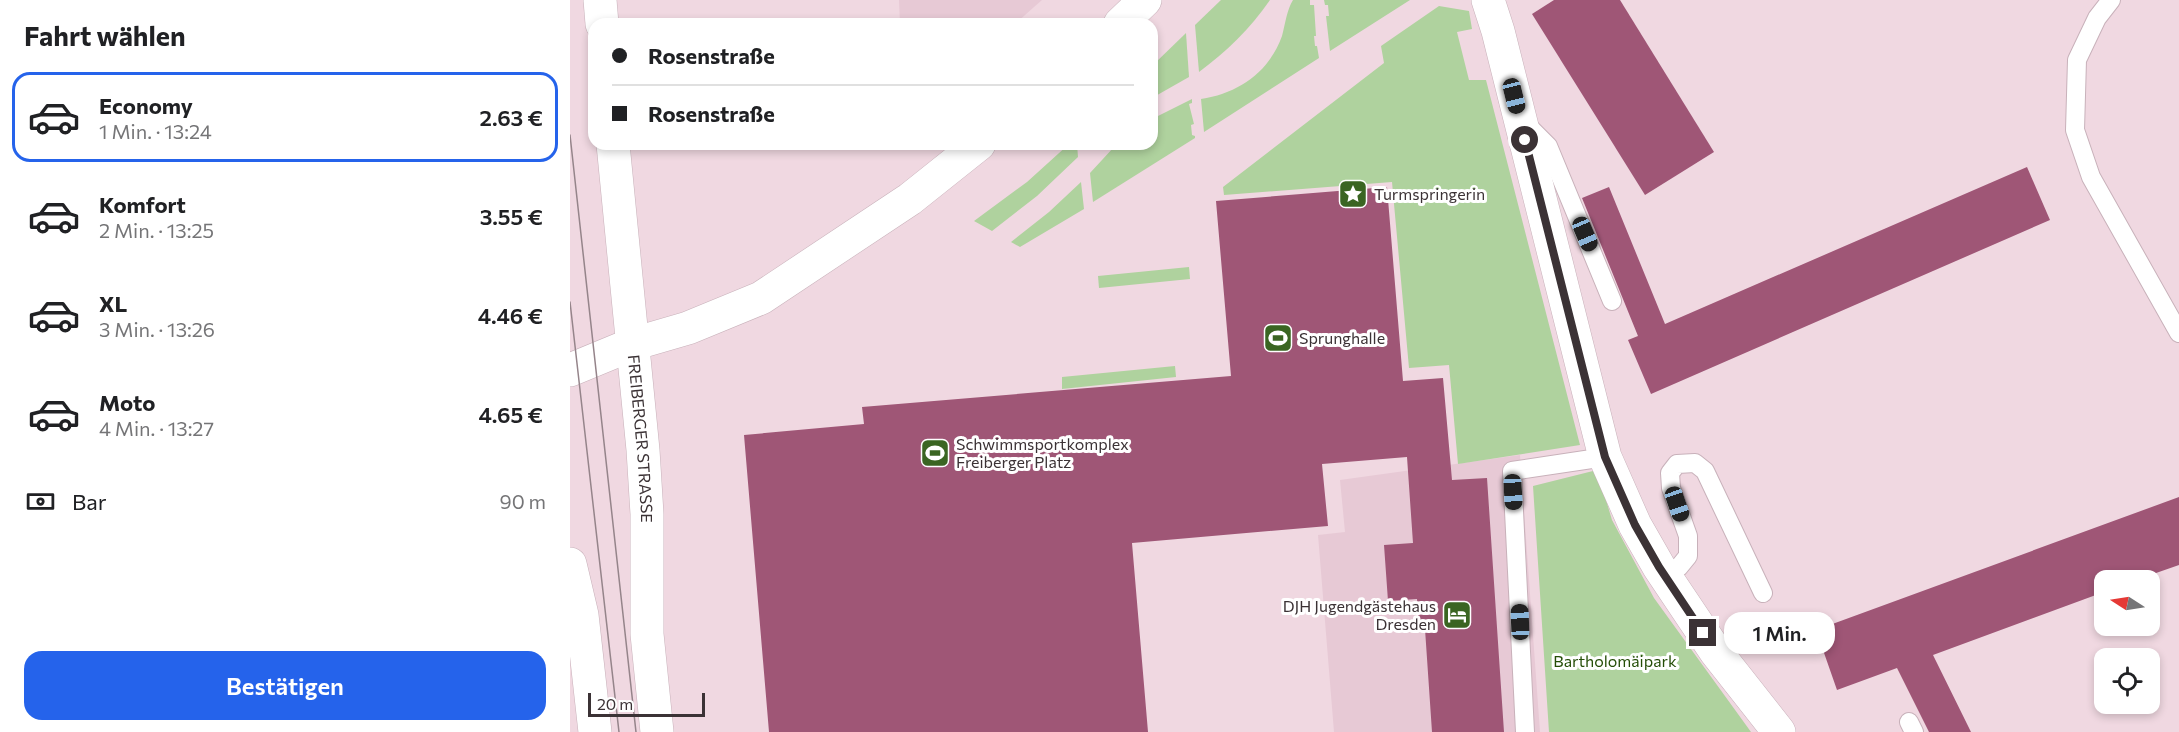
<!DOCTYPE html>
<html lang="de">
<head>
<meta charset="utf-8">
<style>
	body { margin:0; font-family:Commissioner,sans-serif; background:#f2f2f2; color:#202124; height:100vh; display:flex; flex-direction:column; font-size:22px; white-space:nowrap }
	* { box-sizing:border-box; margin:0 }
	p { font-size:20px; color:#757577 }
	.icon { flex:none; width:33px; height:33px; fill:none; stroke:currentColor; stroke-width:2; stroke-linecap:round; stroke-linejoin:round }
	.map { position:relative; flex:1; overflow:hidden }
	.side { display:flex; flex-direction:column; background:#fff; width:570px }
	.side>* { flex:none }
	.hud { position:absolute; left:18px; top:18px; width:570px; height:132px; border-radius:18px; box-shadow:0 3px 9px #0003; display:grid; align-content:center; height:132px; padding:0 24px; background:#fff }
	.needle { width:39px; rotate:282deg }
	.fabs { position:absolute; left:1524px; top:570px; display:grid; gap:12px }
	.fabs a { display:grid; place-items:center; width:66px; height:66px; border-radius:12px; background:#fff; box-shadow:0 3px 9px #0003; font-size:30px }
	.scale { position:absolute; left:18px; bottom:15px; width:117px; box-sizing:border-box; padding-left:6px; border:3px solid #3b3235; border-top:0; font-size:16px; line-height:21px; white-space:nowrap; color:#3b3235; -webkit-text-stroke:4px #fff; paint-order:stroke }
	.end { position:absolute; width:27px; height:27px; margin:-14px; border:8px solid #3b3235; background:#fff; box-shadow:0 0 0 3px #fff }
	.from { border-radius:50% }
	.bubble { position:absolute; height:42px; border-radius:18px; background:#fff; box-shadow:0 3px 9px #0003; font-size:20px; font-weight:600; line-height:42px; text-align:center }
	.car { position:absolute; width:18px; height:36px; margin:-18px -9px; border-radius:8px; box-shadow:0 0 4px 2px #0007; background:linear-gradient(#222 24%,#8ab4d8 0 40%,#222 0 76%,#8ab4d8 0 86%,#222 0) }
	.hud b { display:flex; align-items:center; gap:21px; height:57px; font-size:22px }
	.hud b+b { border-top:2px solid #e0e0e0 }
	.hud i { width:15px; height:15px; background:#202124 }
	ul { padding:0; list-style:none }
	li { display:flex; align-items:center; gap:18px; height:90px; margin:0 12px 9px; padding:0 12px; border:3px solid transparent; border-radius:18px }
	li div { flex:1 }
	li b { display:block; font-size:22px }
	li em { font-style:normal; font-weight:600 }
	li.current { border-color:#2563eb }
	li>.icon { width:54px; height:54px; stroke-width:1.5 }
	h2 { padding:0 24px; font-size:27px; line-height:72px }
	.pay { display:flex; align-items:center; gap:15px; height:66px; padding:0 24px; font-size:22px }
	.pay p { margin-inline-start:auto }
	.primary-button { display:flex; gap:12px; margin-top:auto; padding:12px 24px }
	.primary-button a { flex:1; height:69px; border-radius:18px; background:#2563eb; color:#fff; font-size:24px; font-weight:600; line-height:69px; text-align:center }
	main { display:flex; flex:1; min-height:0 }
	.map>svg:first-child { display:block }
</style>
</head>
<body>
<main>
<section class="side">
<h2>Fahrt wählen</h2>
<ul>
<li class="current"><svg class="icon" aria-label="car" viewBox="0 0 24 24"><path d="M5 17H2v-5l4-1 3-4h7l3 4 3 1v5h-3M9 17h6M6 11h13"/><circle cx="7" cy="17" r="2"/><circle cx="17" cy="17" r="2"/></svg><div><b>Economy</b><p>1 Min. · 13:24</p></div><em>2.63 €</em></li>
<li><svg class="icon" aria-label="car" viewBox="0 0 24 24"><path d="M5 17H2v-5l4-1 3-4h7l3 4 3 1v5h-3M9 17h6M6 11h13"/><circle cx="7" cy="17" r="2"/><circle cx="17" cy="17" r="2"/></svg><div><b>Komfort</b><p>2 Min. · 13:25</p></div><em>3.55 €</em></li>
<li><svg class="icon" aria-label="car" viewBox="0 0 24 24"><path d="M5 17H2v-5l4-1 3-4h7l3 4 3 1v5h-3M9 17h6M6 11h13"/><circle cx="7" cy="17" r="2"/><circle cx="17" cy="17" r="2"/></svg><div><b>XL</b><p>3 Min. · 13:26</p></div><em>4.46 €</em></li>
<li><svg class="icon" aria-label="car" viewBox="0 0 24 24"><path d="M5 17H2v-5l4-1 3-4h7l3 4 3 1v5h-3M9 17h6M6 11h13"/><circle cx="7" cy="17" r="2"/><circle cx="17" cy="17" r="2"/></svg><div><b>Moto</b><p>4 Min. · 13:27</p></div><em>4.65 €</em></li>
</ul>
<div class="pay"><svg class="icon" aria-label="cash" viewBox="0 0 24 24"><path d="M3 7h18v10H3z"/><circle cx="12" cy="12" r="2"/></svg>Bar<p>90 m</p></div>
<div class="primary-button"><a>Bestätigen</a></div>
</section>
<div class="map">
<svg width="1609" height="732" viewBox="0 0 1609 732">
	<rect width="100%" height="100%" fill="#f0d8e1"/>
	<g fill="#e7c9d5">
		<path d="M329 0H472L445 24H330Z"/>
		<path d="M950 455 970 732H764L748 535 775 532 770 480Z"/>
	</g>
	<g fill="#afd29e">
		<path d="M651 0H700C680 29 657 51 629 72L625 25Z"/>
		<path d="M723 0H740V5H744L746 36H744L745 46H747L749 58 634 132 631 99C669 93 699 72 712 36 715 25 717 9 723 0Z"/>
		<path d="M754 0H840L760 51 756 16H759L758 5H755Z"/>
		<path d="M869 6 899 11 902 29 887 32 899 80H916L1010 445 888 464 879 365 839 368 822 182 654 195 653 187 814 63 811 46Z"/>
		<path d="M616 33 619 77 582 98V66Z"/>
		<path d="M622 99V103L619 104 624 124 621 125 622 135 625 136V138L523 202 520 173 544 147 548 144H582V119Z"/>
		<path d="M499 144H507L508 157 467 196 422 231 404 221 457 182Z"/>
		<path d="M511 182 514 209 450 247 441 242 479 212Z"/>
		<path d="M619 267 620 279 529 288 528 276Z"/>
		<path d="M605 366 606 377 492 389V377Z"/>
		<path d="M1027 470 1042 520 1084 598 1181 732H979L963 486Z"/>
	</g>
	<g fill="#9f5676">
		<path d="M984 0H1050L1144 152 1075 195 962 14Z"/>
		<path d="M1457 167 1480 220 1081 394 1058 340 1068 336 1012 198 1039 187 1095 324Z"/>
		<path d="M817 187 833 381 873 378 882 480 917 478 934 732H862L855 629 849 630 847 599 818 601 814 545 843 543 837 457 752 464 758 526 562 543 578 732H199L174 435 294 424 292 407 661 376 646 201Z"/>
		<path d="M1609 497V565L1566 580H1534V592L1363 655 1401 732H1359L1327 668 1267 690 1246 630Z"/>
	</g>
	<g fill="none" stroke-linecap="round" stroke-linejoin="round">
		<g stroke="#c8b1ba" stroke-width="20">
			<g id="service">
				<path d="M1541 0 1527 18 1507 60 1505 130 1521 177 1609 333"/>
				<path d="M955 123 978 146 1042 301"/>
				<path d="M1095 576 1109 567 1118 556V536L1101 488 1100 473 1107 464 1125 463 1135 471 1193 593"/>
				<path d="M1339 722 1344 732"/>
				<path d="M955 732 942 471 1035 457"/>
			</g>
		</g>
		<g stroke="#c8b1ba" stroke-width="34">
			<g id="minor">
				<path d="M918 0 928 31 1035 457 1065 525 1089 567 1146 652 1209 732"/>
				<path d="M550 24 575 0"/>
				<path d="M0 370 63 344 118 328 191 298 340 199 409 144"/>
			</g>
		</g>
		<g stroke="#c8b1ba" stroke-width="34">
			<g id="tertiary">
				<path d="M30 0 32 24"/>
				<path id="s1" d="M43 144 73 450 77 514V634L87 732"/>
				<path d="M0 564 12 615 25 732"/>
			</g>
		</g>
		<use href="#service" stroke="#fff" stroke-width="18"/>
		<use href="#minor" stroke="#fff" stroke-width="33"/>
		<use href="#tertiary" stroke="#fff" stroke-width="33"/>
		<g stroke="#95848a" stroke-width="1.5">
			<path d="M0 135 66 732"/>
			<path d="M0 302 49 732"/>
		</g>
	</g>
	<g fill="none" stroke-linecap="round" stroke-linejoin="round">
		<path stroke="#3b3235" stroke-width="8" d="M955 140 1035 457 1065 525 1089 567 1133 633"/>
	</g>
	<defs>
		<g id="sight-square" transform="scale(1.5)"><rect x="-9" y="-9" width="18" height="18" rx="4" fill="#3a6522" stroke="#fff"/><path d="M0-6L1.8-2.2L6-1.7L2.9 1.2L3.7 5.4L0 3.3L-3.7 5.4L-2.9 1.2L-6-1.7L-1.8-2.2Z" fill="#fff"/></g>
		<g id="stadium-square" transform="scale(1.5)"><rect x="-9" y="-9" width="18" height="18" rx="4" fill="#3a6522" stroke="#fff"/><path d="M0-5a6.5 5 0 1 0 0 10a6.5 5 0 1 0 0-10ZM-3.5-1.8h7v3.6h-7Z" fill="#fff"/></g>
		<g id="hotel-square" transform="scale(1.5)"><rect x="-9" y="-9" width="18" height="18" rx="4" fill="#3a6522" stroke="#fff"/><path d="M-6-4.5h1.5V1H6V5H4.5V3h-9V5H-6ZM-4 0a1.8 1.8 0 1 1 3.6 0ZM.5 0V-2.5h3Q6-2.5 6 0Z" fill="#fff"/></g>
	</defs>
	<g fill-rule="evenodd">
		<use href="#sight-square" x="783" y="194"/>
		<use href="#stadium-square" x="708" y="338"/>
		<use href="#stadium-square" x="365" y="453"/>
		<use href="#hotel-square" x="887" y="615"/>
	</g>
	<g text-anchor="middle" stroke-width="6" stroke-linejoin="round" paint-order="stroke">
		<g font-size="16" fill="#3b3235" stroke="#fff" text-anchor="start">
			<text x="804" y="200">Turmspringerin</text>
			<text x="729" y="344">Sprunghalle</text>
			<text x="386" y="450">Schwimmsportkomplex<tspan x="386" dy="18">Freiberger Platz</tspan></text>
			<text x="866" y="612" text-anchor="end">DJH Jugendgästehaus<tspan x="866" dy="18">Dresden</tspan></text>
		</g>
		<g font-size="16" fill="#3b3235" stroke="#fff">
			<text dy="6" stroke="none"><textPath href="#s1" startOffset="296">FREIBERGER STRASSE</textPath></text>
		</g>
		<g font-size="16" fill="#244d06" stroke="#fff">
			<text x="1045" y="667">Bartholomäipark</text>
		</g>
	</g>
</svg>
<div class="fabs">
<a><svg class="needle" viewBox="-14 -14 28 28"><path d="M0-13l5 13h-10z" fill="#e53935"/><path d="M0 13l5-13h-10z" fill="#757577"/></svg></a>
<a><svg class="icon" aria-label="locate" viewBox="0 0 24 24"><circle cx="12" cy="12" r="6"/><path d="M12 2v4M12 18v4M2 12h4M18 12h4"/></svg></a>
</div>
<div class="scale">20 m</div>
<i class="end from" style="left:955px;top:140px"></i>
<i class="end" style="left:1133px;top:633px"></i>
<div class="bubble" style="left:1154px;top:612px;width:111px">1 Min.</div>
<i class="car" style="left:944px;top:96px;rotate:166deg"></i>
<i class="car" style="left:1015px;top:234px;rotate:157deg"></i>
<i class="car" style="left:943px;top:492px;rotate:177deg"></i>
<i class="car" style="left:1107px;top:504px;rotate:161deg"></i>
<i class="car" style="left:950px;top:622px;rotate:358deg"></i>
<div class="hud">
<b><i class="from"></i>Rosenstraße</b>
<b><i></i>Rosenstraße</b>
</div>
</div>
</main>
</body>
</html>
